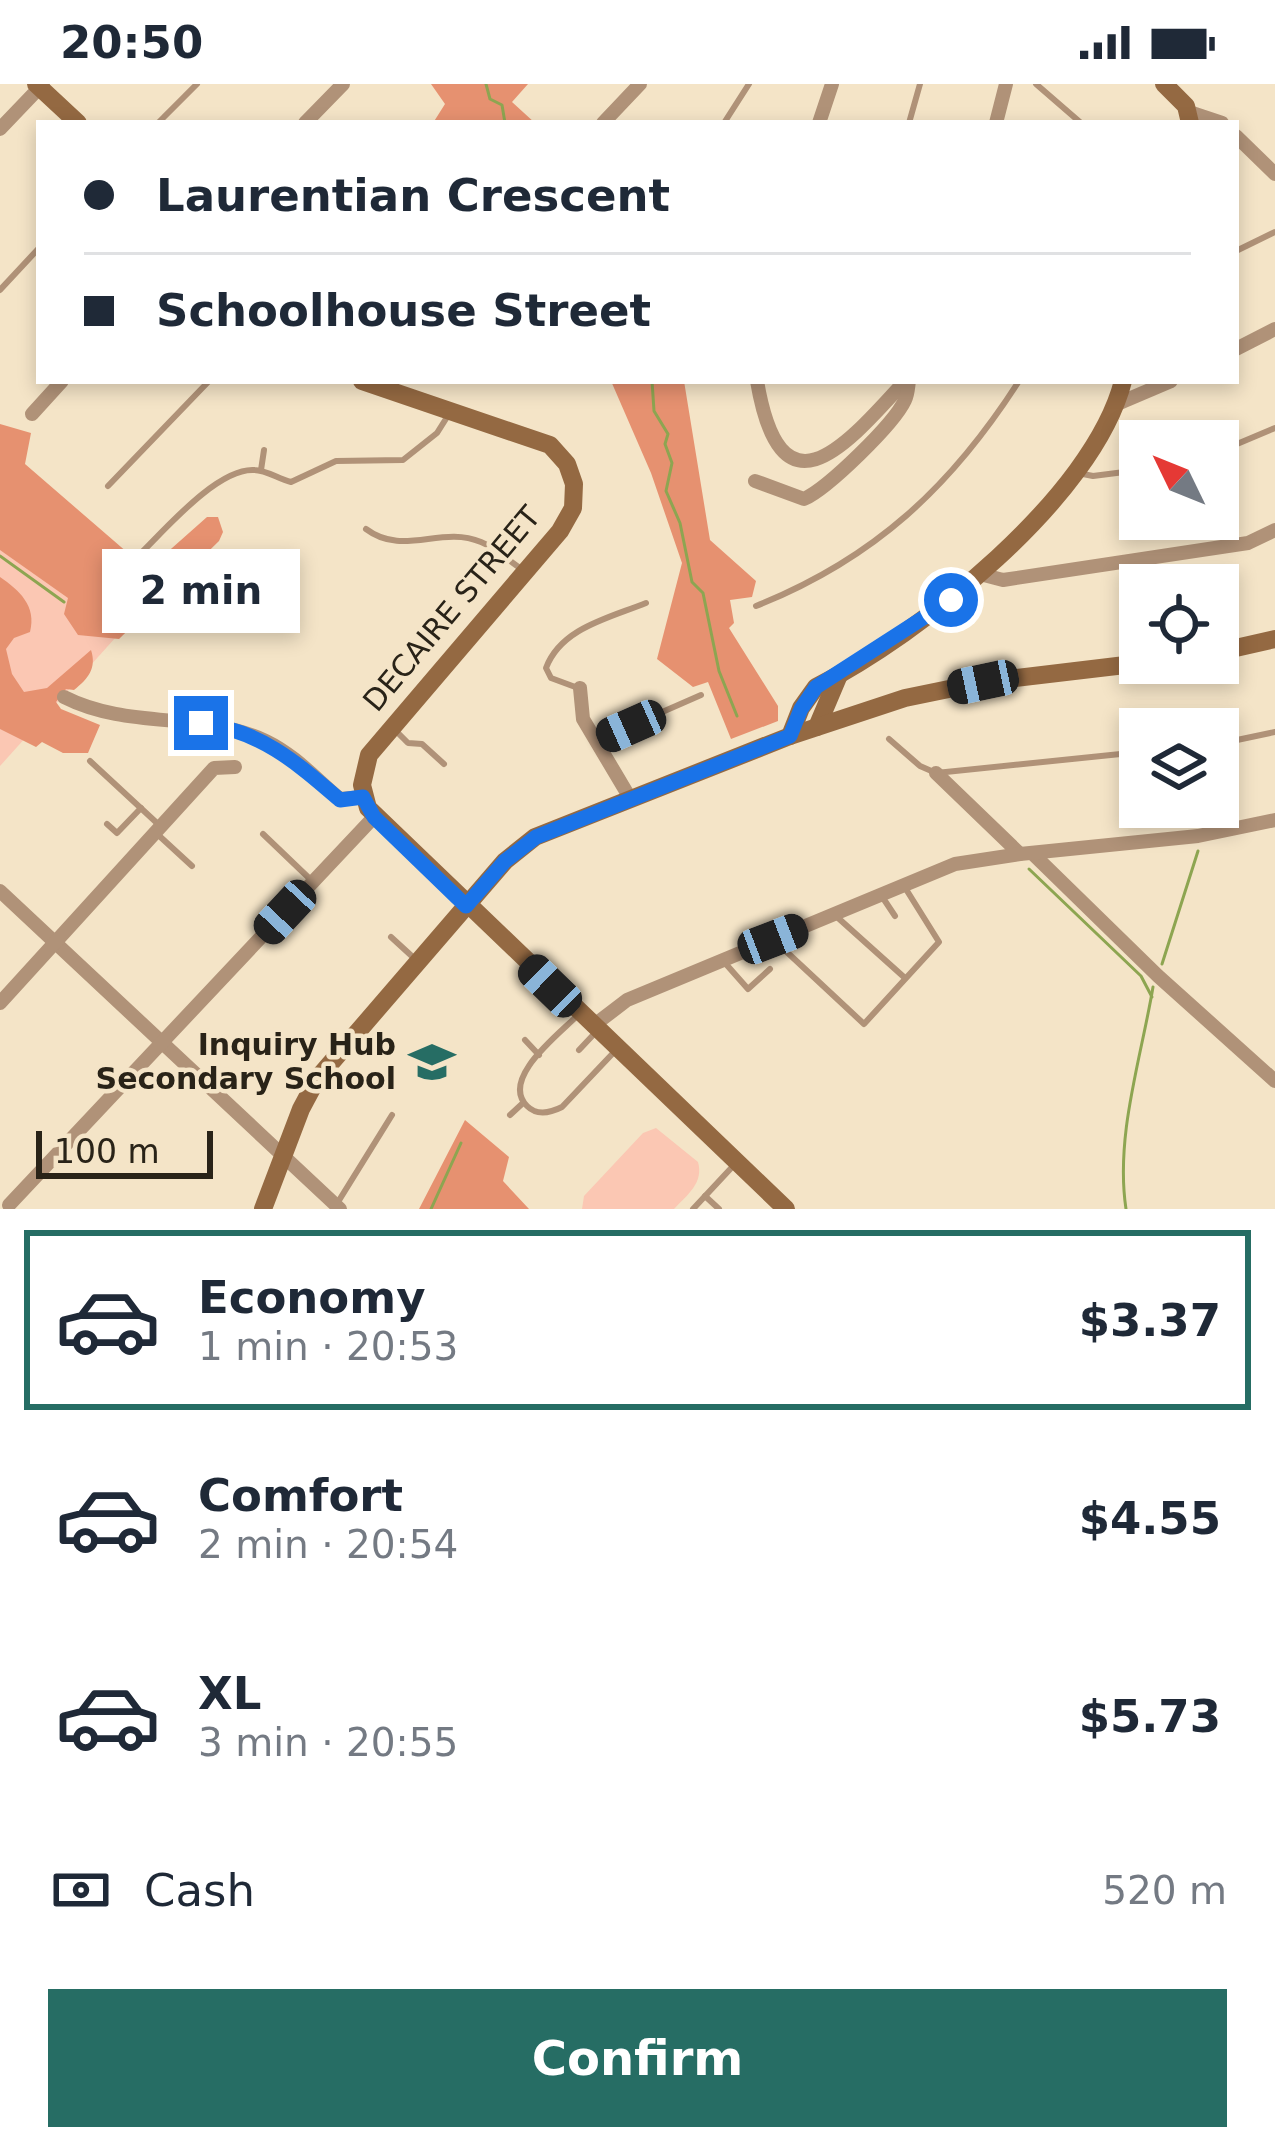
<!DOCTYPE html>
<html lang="en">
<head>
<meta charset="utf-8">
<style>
	body { margin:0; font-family:"DejaVu Sans",sans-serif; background:#f6f6f7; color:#1f2937; height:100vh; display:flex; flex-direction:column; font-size:45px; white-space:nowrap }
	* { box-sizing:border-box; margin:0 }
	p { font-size:39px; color:#747a83 }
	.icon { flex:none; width:66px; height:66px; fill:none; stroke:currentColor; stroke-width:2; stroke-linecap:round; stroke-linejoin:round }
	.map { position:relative; height:1125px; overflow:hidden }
	.panel { display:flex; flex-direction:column; background:#fff; flex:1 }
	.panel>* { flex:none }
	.hud { position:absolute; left:36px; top:36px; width:1203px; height:264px; border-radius:0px; box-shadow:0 6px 18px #0003; display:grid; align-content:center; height:264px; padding:0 48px; background:#fff }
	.needle { width:78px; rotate:313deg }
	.controls { position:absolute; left:1119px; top:336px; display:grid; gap:24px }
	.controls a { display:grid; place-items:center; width:120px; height:120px; border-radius:0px; background:#fff; box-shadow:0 6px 18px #0003; font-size:60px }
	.scale { position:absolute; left:36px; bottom:30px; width:177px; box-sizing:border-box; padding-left:12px; border:6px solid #292318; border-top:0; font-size:33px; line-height:42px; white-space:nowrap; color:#292318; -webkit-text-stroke:9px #f4e4c7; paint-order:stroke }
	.end { position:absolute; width:54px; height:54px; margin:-27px; border:15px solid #1a73e8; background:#fff; box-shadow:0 0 0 6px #fff }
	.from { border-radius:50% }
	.bubble { position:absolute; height:84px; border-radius:0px; background:#fff; box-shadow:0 6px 18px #0003; font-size:39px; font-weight:600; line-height:84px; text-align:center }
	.car { position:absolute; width:36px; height:72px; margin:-36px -18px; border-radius:15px; box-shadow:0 0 9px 3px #0007; background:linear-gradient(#222 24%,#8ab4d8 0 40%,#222 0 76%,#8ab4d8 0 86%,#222 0) }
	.hud b { display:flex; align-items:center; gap:42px; height:114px; font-size:45px }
	.hud b+b { border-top:3px solid #e0e1e3 }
	.hud i { width:30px; height:30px; background:#1f2937 }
	ul { padding:21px 0 0; list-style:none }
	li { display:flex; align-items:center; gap:36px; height:180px; margin:0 24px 18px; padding:0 24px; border:6px solid transparent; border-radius:0px }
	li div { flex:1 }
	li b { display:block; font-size:45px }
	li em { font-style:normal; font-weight:600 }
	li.on { border-color:#266d64 }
	li>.icon { width:108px; height:108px; stroke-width:1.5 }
	.pay { display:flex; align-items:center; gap:30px; height:132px; padding:0 48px; font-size:45px }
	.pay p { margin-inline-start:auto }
	.primary-button { display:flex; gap:24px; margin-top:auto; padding:24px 48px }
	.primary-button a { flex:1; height:138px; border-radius:0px; background:#266d64; color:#fff; font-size:48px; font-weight:600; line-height:138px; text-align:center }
	.status { display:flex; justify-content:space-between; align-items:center; height:84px; padding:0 60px; background:#fff; direction:ltr }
	.status svg { height:33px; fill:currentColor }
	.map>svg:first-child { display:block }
</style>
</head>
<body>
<div class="status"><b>20:50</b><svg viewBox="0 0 49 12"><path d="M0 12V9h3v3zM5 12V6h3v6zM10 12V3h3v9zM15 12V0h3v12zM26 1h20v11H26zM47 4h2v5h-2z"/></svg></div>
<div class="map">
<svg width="1275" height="1125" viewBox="0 0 1275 1125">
	<rect width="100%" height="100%" fill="#f4e4c7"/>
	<g fill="#fbc7b3">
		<path d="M0 408 134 533 0 682Z"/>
		<path d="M656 1044 698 1078C704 1099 687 1111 674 1125H582L584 1112 643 1049Z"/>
	</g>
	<g fill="#e69170">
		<path d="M528 0 512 18 535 39H433L445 20 431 0Z"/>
		<path d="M611 297H684L710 456 756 497 752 513 730 516 734 539 729 544 778 622V637L731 655 708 598 693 603 657 575 682 479 651 389Z"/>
		<path d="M0 340 31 349 25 380 143 482 154 480 207 433H218L223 448 219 457 119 555 78 551 64 530 68 514 0 466Z"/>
		<path d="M0 493C19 506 37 522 30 548L14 554 6 565 12 590 24 608 47 604 91 566C97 584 88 595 74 606L66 605 56 618 61 625 100 641 88 669H63L42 658 36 663 0 645Z"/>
		<path d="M465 1036 509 1073 503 1097 529 1125H419Z"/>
	</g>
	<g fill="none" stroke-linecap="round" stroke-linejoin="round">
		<g stroke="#8da551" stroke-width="3">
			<path d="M486 0 490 15 502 21 505 39"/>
			<path d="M652 297 654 327 668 350 665 360 672 379 666 407 680 439 692 498 703 509 719 587 737 632"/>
			<path d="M0 472 64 518"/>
			<path d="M1029 785 1141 892 1152 913"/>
			<path d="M1162 880 1198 767"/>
			<path d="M431 1125 461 1059"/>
			<path d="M1126 1125C1115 1052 1141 975 1153 903"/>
		</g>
		<g stroke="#b09278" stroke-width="6">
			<path d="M1036 0 1081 39"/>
			<path d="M158 39 197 0"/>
			<path d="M724 39 749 0"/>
			<path d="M909 39 920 0"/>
			<path d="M1236 167 1275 148"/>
			<path d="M0 206 39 164"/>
			<path d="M1218 368 1275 344"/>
			<path d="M261 386 264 366"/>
			<path d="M1078 389 1093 392 1140 386"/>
			<path d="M108 402 209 297"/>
			<path d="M366 445C403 473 441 441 481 458 496 464 509 477 523 486"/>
			<path d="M138 472C164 447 217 384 254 386 267 386 278 395 291 398L336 377 403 376 437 349 449 330"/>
			<path d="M756 522C874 475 951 403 1019 297"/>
			<path d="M578 604 551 594 546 584C561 544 609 534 646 519"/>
			<path d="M395 646 408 659 422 660 444 680"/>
			<path d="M889 655 920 682 936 689 1140 668"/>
			<path d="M596 657 701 611"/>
			<path d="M1218 660 1275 648"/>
			<path d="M90 677 158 740"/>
			<path d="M107 740 117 749 141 724"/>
			<path d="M155 748 192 782"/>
			<path d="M263 750 310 795"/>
			<path d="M883 814 895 832"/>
			<path d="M837 833 905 894"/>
			<path d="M391 853 415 875"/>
			<path d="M775 857 864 940 939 858 904 802"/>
			<path d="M725 879 748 905 770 885"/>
			<path d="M577 932C558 951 500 995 527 1022 537 1032 550 1029 562 1023L616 966"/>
			<path d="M525 956 539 971"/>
			<path d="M579 966 595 949"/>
			<path d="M510 1031 523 1019"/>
			<path d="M705 1112 719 1125"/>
			<path d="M338 1118 392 1031"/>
			<path d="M693 1125 734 1081"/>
		</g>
		<g stroke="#b09278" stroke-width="14">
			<path d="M1189 28 1222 39"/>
			<path d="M305 39 343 0"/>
			<path d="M603 39 640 0"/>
			<path d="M819 39 832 0"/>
			<path d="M996 39 1006 0"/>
			<path d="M0 45 43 0"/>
			<path d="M1236 52 1275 90"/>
			<path d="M1236 265 1275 245"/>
			<path d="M757 297C781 438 845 363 905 297"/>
			<path d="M1117 320 1171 297"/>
			<path d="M32 330 62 297"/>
			<path d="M755 397 804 415C828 404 894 340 905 316 908 310 908 303 909 297"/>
			<path d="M980 490 1003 496 1248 459 1275 446"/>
			<path d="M580 604 583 635 630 714"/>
			<path d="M64 613C129 646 201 627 266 657 295 671 316 695 340 715L363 713"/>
			<path d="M936 689 1020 770"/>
			<path d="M1032 769 1158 892 1275 997"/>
			<path d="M0 807 340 1125"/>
			<path d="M0 919 214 684 235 683"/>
			<path d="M593 942 627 916 955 780 1020 770 1198 752 1275 736"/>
			<path d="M9 1121 374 733"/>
		</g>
		<g stroke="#946942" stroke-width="18">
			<path d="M36 0 78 39"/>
			<path d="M1164 0 1186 22 1190 39"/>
			<path d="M362 297 550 361 567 380 574 400 573 424 560 447 369 671 362 701 368 724 786 1125"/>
			<path d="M1218 568 1275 555"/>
			<path d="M817 643 839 591"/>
			<path d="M790 652 801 624 816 603C920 550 1093 414 1123 297"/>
			<path d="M263 1125 301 1025 317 995 505 777 535 753 790 652 905 614 983 598 1142 579"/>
		</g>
	</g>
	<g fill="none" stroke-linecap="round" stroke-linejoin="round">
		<path stroke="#1a73e8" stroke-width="15" d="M201 639C261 647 296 678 340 716L363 713 374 733 466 822 505 777 536 753 790 652 801 625 816 603 951 516"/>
	</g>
	<defs>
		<g id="school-bare" transform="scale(3.6)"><path d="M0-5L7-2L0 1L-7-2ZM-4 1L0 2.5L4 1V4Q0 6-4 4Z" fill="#266d64" stroke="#f4e4c7" stroke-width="2.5" paint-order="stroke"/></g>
	</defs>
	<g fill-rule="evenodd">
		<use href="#school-bare" x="432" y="978"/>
	</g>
	<g text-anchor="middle" stroke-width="9" stroke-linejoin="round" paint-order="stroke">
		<g font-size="30" fill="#292318" stroke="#f4e4c7">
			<text transform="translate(452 525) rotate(-50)" y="10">DECAIRE STREET</text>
		</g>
		<g font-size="30" font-weight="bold" fill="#292318" stroke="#f4e4c7" text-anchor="end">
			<text x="396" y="971">Inquiry Hub<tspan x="396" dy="34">Secondary School</tspan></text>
		</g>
	</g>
</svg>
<div class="controls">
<a><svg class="needle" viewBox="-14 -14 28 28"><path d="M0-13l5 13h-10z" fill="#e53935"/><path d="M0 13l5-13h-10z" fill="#747a83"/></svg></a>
<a><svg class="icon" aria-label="locate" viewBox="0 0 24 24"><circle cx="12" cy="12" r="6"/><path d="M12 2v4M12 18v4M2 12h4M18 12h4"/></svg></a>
<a><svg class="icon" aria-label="layers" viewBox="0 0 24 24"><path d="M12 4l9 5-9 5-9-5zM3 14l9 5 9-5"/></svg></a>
</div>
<div class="scale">100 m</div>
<i class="end from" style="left:951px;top:516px"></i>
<i class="end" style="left:201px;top:639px"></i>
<div class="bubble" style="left:102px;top:465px;width:198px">2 min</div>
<i class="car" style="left:983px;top:598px;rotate:258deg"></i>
<i class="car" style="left:631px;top:642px;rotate:246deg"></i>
<i class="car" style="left:285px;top:828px;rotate:223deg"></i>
<i class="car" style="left:773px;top:855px;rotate:69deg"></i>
<i class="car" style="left:550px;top:902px;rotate:314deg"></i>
<div class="hud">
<b><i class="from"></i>Laurentian Crescent</b>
<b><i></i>Schoolhouse Street</b>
</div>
</div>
<section class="panel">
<ul>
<li class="on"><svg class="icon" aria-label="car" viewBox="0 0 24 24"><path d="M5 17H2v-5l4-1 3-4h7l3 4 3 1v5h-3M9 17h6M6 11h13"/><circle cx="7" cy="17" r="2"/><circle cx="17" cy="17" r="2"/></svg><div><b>Economy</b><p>1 min · 20:53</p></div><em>$3.37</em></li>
<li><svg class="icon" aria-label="car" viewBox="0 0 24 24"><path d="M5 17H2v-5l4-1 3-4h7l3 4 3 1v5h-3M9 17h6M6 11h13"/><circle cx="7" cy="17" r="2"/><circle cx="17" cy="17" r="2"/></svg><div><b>Comfort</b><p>2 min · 20:54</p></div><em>$4.55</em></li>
<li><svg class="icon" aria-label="car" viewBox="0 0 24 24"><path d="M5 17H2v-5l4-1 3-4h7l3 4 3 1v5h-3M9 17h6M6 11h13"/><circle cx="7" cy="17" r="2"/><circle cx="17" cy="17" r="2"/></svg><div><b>XL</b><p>3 min · 20:55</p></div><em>$5.73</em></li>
</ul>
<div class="pay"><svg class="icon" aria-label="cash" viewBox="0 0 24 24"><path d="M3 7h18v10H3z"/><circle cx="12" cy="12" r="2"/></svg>Cash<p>520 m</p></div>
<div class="primary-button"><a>Confirm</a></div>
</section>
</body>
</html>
